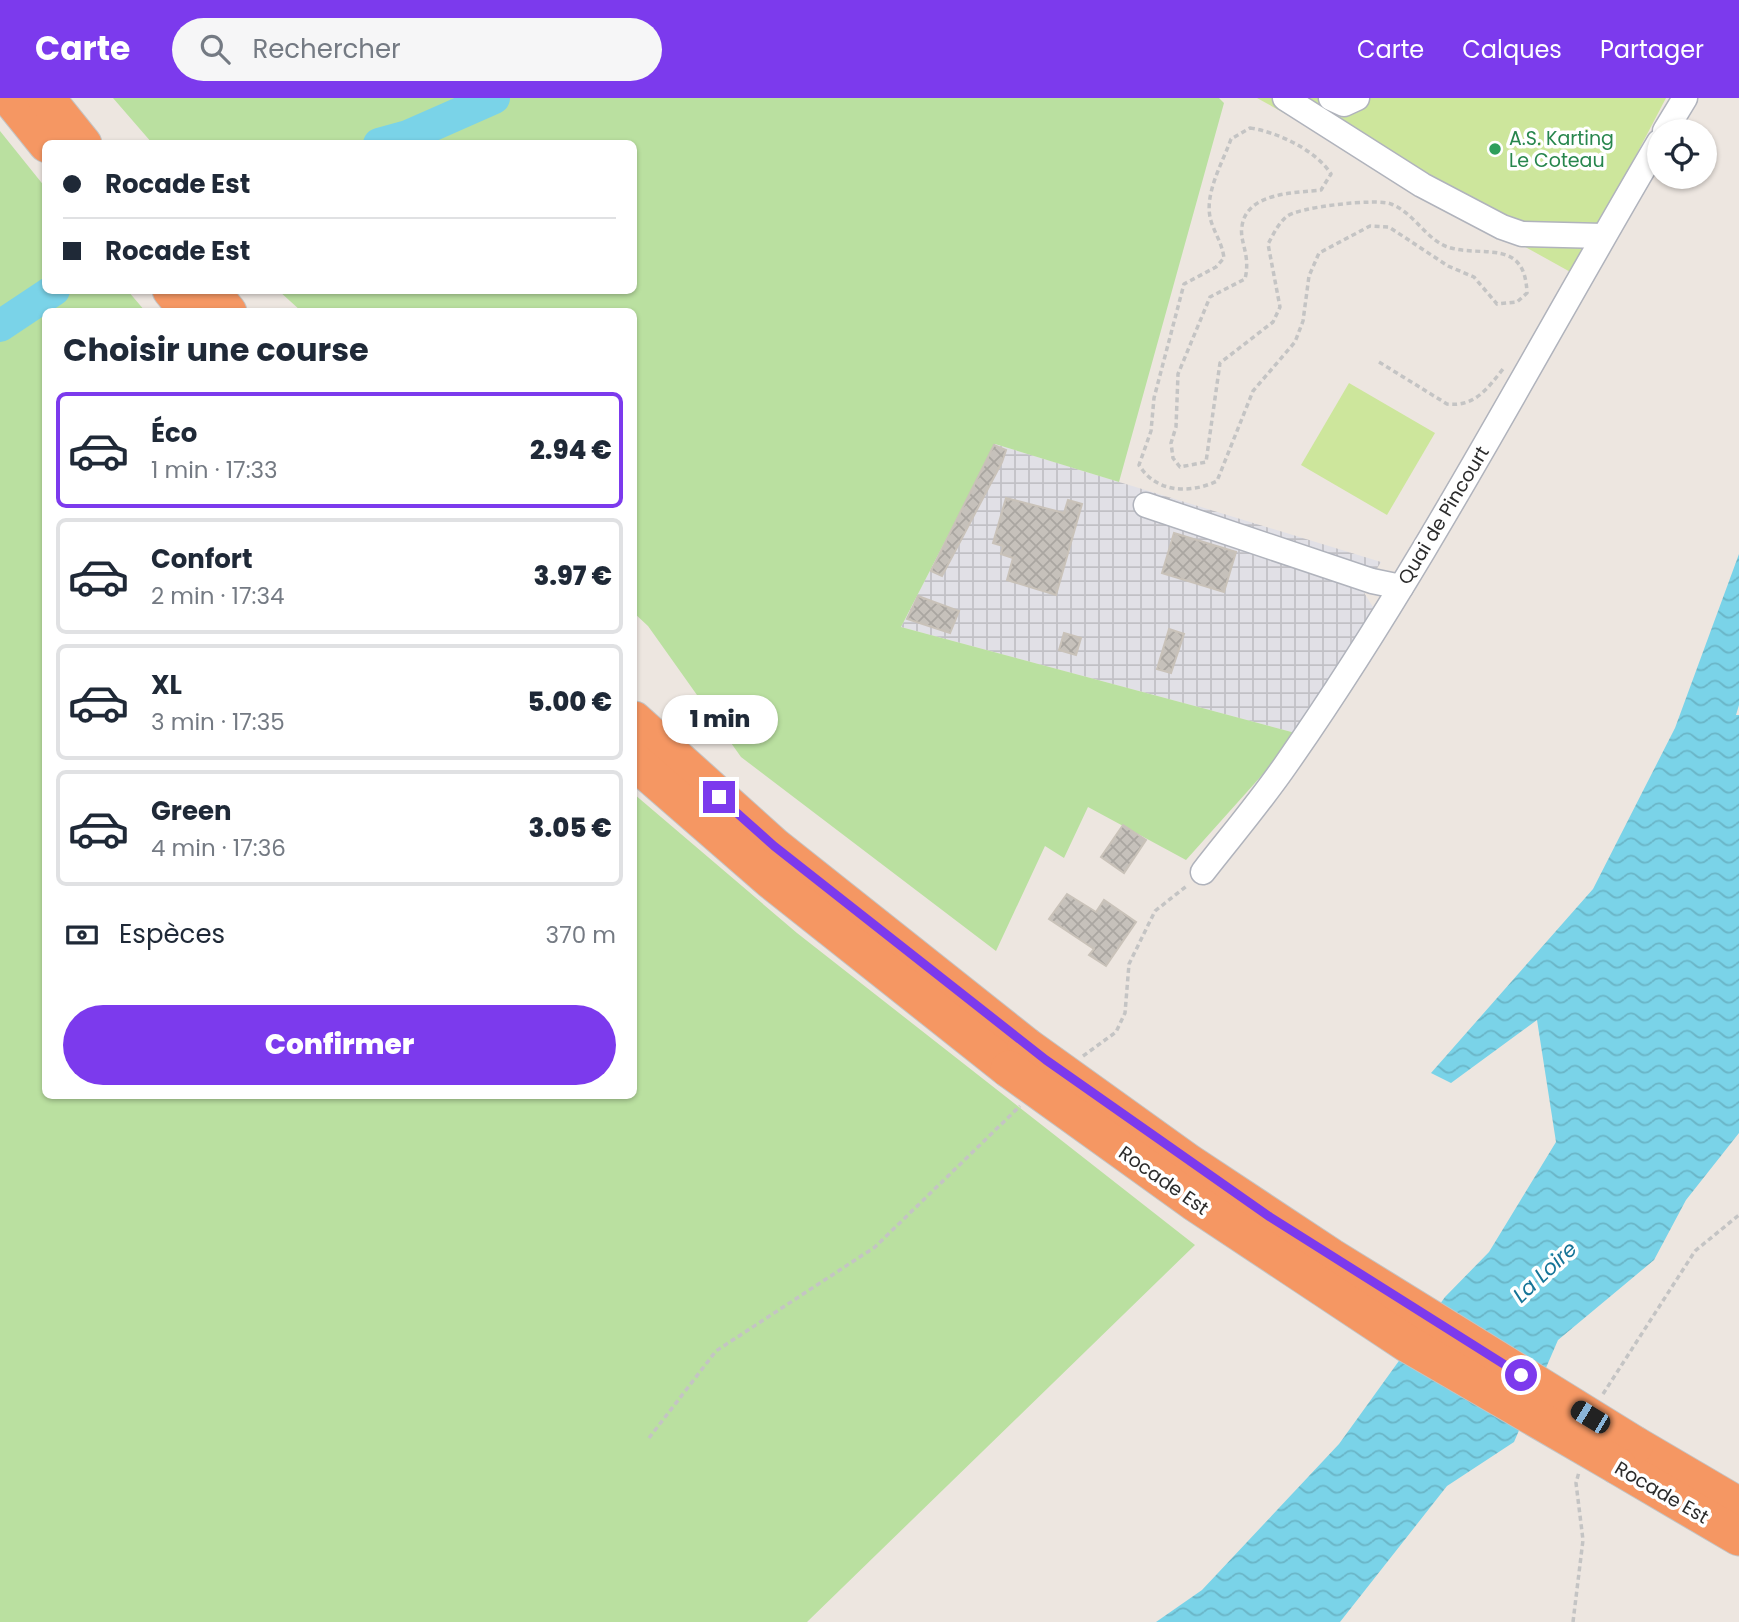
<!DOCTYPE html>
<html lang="fr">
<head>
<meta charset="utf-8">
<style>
	body { margin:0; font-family:Poppins,sans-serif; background:#f6f6f7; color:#1f2937; height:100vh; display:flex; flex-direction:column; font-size:26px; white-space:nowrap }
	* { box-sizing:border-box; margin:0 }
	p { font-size:23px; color:#747a83 }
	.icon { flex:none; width:38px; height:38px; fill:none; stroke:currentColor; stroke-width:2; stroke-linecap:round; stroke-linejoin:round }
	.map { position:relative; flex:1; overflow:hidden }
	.side { position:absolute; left:42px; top:210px; width:595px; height:791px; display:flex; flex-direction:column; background:#fff; border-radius:10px; box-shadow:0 2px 5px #0004 }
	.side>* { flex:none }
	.banner { position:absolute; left:42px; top:42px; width:595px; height:154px; border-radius:10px; box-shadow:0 2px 5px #0004; display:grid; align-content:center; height:154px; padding:0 21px; background:#fff }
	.fabs { position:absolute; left:1647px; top:21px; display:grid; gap:14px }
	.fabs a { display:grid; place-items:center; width:70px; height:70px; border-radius:50%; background:#fff; box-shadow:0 2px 5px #0004; font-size:35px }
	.end { position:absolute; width:32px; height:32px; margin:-16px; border:9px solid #7c3aed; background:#fff; box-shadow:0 0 0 4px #fff }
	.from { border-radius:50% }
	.bubble { position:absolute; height:49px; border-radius:24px; background:#fff; box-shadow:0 2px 5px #0004; font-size:23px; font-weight:800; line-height:49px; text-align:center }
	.car { position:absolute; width:21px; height:42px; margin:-21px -10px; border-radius:9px; box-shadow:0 0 5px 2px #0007; background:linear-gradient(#222 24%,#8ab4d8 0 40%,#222 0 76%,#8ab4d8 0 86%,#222 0) }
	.banner b { display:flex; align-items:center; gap:24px; height:66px; font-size:26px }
	.banner b+b { border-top:2px solid #e0e1e3 }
	.banner i { width:18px; height:18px; background:#1f2937 }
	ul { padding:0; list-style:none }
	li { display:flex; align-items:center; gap:21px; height:116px; margin:0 14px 10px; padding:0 7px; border:4px solid #e0e1e3; border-radius:10px }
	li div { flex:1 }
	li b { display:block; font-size:26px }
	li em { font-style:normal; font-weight:800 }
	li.current { border-color:#7c3aed }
	li>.icon { width:63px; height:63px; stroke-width:1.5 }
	h2 { padding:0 21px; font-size:32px; line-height:84px }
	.pay { display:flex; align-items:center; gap:18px; height:77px; padding:0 21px; font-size:26px }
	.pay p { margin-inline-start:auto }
	.action { display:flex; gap:14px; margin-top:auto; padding:14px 21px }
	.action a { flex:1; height:80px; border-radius:42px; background:#7c3aed; color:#fff; font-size:28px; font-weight:800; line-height:80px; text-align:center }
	header { display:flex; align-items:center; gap:42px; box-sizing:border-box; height:98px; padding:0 35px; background:#7c3aed; color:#fff }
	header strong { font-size:33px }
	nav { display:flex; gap:38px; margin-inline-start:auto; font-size:24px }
	.search { width:490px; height:63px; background:#f6f6f7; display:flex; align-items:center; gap:18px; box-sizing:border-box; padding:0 24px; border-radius:38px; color:#747a83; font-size:26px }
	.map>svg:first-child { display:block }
</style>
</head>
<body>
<header>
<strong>Carte</strong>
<div class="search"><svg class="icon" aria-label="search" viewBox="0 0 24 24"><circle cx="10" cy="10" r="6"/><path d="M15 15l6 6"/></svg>Rechercher</div>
<nav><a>Carte</a><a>Calques</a><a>Partager</a></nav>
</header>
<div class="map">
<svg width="1739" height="1524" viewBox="0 0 1739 1524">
	<defs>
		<pattern id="industrial-grid" width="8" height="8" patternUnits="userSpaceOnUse" patternTransform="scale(1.75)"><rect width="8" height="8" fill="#e1e0e6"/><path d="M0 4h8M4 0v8" fill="none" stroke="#c1c0c5"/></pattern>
		<pattern id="water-waves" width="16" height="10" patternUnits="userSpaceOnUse" patternTransform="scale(1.75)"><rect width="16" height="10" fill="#7ad3e8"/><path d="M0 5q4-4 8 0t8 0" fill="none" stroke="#6ab5c7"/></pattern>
		<pattern id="building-cross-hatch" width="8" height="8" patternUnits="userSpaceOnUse" patternTransform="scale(1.75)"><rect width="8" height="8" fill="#c6c1bb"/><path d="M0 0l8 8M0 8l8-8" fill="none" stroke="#aaa6a1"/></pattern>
	</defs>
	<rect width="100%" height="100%" fill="#ede6e0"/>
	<path fill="url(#industrial-grid)" d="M995 346 1381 464 1363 493 1376 514 1299 636 901 529Z"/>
	<g fill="#bae0a0">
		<path d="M113 0H1219L1224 5 1119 384 995 346 901 529 1299 636 1186 762 1088 709 1064 760 1045 748 996 853 741 659 648 528 634 515V214L301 213 279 193 634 192V46L152 45Z"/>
		<path d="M0 33 45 89 46 192 128 193 145 213 46 214V998H634V696L797 835 1195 1147 807 1524H0Z"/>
	</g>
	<g fill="#cde69c">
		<path d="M1257 0H1666L1574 176Z"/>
		<path d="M1349 285 1435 335 1387 417 1301 367Z"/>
	</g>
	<path fill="url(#water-waves)" d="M1739 456V607L1736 617H1739V1035L1686 1102 1654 1162 1558 1242 1514 1344 1447 1388 1340 1524H1156L1202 1492 1339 1346 1445 1199 1489 1154 1556 1044 1537 922 1451 985 1431 975 1593 791 1675 630Z"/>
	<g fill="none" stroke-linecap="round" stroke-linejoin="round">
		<g stroke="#7ad3e8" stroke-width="32">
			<path d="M379 46 408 38 494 0"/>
			<path d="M0 228 54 192"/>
		</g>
	</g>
	<g fill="url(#building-cross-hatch)" stroke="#c9c2b9" stroke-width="2">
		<path d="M994 347 1006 352 1002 364 942 478 931 473Z"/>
		<path d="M1006 400 1064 415 1068 402 1082 406 1056 497 1007 482 1013 460 1001 456 1003 448 993 445Z"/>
		<path d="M1174 435 1236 454 1224 494 1162 475Z"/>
		<path d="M918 498 959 513 950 535 907 521Z"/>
		<path d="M1169 531 1184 536 1171 575 1157 571Z"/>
		<path d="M1064 535 1081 540 1076 557 1059 552Z"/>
		<path d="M1123 727 1146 742 1124 775 1101 759Z"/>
		<path d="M1067 796 1096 814 1104 802 1136 824 1106 868 1089 857 1094 851 1049 821Z"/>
	</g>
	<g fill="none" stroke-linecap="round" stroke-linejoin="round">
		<g stroke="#b0b3bc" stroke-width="27">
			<g id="minor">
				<path d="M1285 0 1422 87 1502 129 1522 136 1603 138"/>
				<path d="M1331 0 1344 6 1357 0"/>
				<path d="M1665 33 1685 0"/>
				<path d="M1146 407 1372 483 1401 489"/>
				<path d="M1203 774C1231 738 1261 703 1287 665 1425 467 1536 252 1659 44"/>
			</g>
		</g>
		<g stroke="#c4c4c4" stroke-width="39">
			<g id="highway">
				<path d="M10 0 47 46"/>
				<path d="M46 0 83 46"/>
				<path d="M171 192 189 214"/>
				<path d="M210 192 228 214"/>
				<path d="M634 622 774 748 1026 948"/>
				<path d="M634 663 772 783 1009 971"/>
				<path d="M1635 1347 1739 1408"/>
				<path d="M1618 1368 1739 1439"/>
			</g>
		</g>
		<g stroke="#c4c4c4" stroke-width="3.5" stroke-dasharray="5 3.5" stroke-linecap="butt">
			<path d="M1250 30C1277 34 1316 52 1331 76L1321 92C1295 95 1247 94 1242 128 1239 144 1251 156 1245 181L1210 199 1178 276 1176 329 1171 345 1173 360 1180 369 1206 364 1220 265 1273 224 1280 209 1268 146C1273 137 1278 126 1286 119 1296 109 1378 100 1391 106 1415 115 1427 144 1451 150 1486 159 1525 141 1527 195L1517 204 1497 206 1474 179 1448 168 1389 129 1370 128 1319 155 1309 178 1303 223 1295 244 1253 293 1217 383C1190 396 1156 395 1139 367L1151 333 1154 300 1184 186 1216 169 1224 160C1222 145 1215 136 1211 123 1203 97 1223 64 1231 41Z"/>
			<path d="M1379 264 1447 306C1475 309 1487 291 1503 271"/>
			<path d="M1083 958 1116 934 1125 915 1129 866 1155 813 1188 787"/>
			<path d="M1603 1296 1695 1153 1739 1117"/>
			<path d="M649 1340 716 1253 875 1149 1020 1008"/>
			<path d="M1573 1524 1583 1442 1576 1385 1579 1374"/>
		</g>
		<use href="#minor" stroke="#fff" stroke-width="24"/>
		<use href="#highway" stroke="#f59763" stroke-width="37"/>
		<g stroke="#c4c4c4" stroke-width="39" stroke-linecap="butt">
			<g id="highway-bridge">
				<path d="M1026 948 1189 1065 1331 1159 1635 1347"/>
				<path d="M1009 971 1194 1104 1408 1246 1618 1368"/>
			</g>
		</g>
		<use href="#highway-bridge" stroke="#f59763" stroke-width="37"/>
	</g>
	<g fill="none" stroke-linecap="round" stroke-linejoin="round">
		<path stroke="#7c3aed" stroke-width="9" d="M719 699 774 748 1046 962 1270 1119 1521 1277"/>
	</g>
	<circle fill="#2e9e5b" stroke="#fff" stroke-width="2.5" cx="1495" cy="51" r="7"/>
	<g text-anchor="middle" stroke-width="7" stroke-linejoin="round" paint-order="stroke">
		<g font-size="19" fill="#27864d" stroke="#fff" text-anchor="start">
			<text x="1509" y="47">A.S. Karting<tspan x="1509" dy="22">Le Coteau</tspan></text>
		</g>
		<g font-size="19" fill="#2c2c2c" stroke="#fff">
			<text transform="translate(1443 417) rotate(-59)" y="7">Quai de Pincourt</text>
			<text transform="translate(1164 1082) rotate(35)" y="7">Rocade Est</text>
			<text transform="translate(1662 1394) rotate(30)" y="7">Rocade Est</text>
		</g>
		<g font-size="21" font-style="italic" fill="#167497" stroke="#fff">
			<text transform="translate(1545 1174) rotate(-43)" y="7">La Loire</text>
		</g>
	</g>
</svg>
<div class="fabs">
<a><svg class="icon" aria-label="locate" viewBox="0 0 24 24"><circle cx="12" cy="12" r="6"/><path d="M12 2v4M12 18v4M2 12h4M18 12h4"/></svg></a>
</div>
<i class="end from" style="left:1521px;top:1277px"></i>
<i class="end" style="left:719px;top:699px"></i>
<div class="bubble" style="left:662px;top:597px;width:116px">1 min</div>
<i class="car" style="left:1590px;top:1319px;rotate:301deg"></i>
<div class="banner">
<b><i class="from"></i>Rocade Est</b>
<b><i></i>Rocade Est</b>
</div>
<section class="side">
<h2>Choisir une course</h2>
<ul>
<li class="current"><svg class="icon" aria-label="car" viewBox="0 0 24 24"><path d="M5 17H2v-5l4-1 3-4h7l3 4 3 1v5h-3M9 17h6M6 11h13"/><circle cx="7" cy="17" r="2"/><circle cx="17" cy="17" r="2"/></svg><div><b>Éco</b><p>1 min · 17:33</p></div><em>2.94 €</em></li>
<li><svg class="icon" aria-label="car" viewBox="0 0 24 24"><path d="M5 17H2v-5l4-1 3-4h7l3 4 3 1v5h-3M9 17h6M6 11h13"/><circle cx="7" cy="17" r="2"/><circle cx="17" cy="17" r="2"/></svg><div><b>Confort</b><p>2 min · 17:34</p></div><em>3.97 €</em></li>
<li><svg class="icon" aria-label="car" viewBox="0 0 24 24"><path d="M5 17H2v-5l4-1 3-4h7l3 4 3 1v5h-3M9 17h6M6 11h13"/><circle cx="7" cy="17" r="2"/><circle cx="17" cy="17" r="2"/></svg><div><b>XL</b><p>3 min · 17:35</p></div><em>5.00 €</em></li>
<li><svg class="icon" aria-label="car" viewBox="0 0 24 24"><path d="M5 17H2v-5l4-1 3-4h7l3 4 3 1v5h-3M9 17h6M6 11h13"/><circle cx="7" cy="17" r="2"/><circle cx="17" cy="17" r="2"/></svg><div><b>Green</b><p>4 min · 17:36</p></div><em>3.05 €</em></li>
</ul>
<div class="pay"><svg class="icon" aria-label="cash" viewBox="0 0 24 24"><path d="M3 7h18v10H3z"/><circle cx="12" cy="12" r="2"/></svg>Espèces<p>370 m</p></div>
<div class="action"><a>Confirmer</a></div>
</section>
</div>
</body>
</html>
